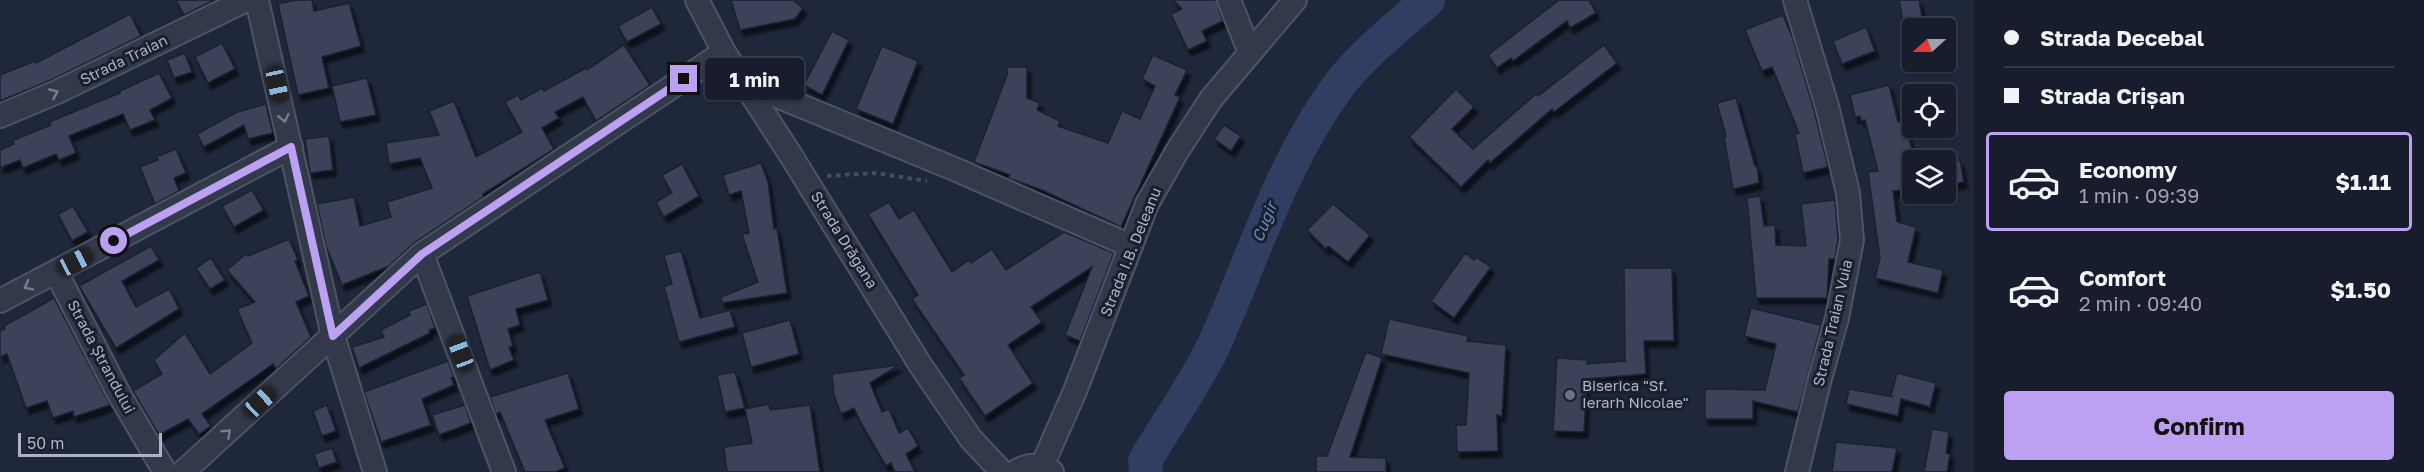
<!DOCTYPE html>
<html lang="en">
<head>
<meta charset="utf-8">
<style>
	body { margin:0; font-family:"Golos Text",sans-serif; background:#202634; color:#f1f3f6; height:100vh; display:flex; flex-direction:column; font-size:22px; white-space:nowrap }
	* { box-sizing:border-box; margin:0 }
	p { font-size:20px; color:#9ea2a9 }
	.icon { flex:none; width:33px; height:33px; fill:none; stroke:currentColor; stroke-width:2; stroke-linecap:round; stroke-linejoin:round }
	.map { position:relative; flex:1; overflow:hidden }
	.drawer { display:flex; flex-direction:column; background:#171d2c; width:450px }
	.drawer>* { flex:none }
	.banner { display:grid; align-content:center; height:132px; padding:0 30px; background:#171d2c }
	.needle { width:39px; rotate:249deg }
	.controls { position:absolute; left:1902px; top:18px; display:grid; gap:12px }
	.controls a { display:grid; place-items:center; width:54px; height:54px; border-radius:6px; background:#171d2c; box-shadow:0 2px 4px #0004,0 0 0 2px #363b48; font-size:30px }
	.scale { position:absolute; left:18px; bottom:15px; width:144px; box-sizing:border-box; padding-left:6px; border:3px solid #adb4c7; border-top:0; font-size:16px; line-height:21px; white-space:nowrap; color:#adb4c7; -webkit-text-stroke:4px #181f2e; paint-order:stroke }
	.end { position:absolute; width:27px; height:27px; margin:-14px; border:8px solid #bca0f2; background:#111; box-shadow:0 0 0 3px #111 }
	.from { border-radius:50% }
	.bubble { position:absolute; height:42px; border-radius:6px; background:#171d2c; box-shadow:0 2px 4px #0004,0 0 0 2px #363b48; font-size:20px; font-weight:700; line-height:42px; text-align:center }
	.car { position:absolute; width:18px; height:36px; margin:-18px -9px; border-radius:8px; box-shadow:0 0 4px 2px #0007; background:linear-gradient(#222 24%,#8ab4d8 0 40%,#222 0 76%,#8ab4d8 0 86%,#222 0) }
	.banner b { display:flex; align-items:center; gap:21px; height:57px; font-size:22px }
	.banner b+b { border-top:2px solid #363b48 }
	.banner i { width:15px; height:15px; background:#f1f3f6 }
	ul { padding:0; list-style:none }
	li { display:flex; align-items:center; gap:18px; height:99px; margin:0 12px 9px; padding:0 18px; border:3px solid transparent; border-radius:6px }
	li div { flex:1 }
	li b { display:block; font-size:22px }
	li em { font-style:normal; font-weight:700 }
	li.active { border-color:#bca0f2 }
	li>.icon { width:54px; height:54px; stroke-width:1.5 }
	.button { display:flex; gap:12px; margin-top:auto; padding:12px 30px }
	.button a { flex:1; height:69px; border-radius:6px; background:#bca0f2; color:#111; font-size:24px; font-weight:700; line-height:69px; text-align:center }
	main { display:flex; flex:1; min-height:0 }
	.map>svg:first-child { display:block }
</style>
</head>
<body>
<main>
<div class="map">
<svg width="1974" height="472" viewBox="0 0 1974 472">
	<defs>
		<filter id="shadow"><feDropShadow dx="3.5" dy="6" stdDeviation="1.5" flood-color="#0009"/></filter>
	</defs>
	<rect width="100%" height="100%" fill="#1f273a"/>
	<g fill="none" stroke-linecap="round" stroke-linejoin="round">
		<path stroke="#2f3e61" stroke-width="34" d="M1146 472 1145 461C1166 425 1195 384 1213 347 1253 259 1280 165 1339 85 1362 55 1399 25 1428 0"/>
	</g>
	<g fill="#3a435a" stroke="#1a2131" stroke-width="1.5" filter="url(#shadow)">
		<path d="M176 0H215L184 15Z"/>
		<path d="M296 0H312L314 11 349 3 361 46 322 57 329 88 298 95 278 4Z"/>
		<path d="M731 0H793L803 8 795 19 740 30Z"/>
		<path d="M1173 0H1216L1223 21 1202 31 1207 41 1188 50 1171 14 1182 9Z"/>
		<path d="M1559 0H1589L1596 13 1570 28 1567 21 1513 61 1511 58 1497 68 1488 55Z"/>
		<path d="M1899 0H1919L1924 28H1904Z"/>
		<path d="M652 7 661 24 627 42 618 26Z"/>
		<path d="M130 14 141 36 51 80 0 101V75L35 61 36 63Z"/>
		<path d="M1783 15 1793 39 1814 110 1828 167 1803 173 1795 134 1799 133 1772 67 1762 71 1745 30Z"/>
		<path d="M1866 27 1875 51 1842 64 1833 41Z"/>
		<path d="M832 31 849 40 822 95 804 85Z"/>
		<path d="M222 43 235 69 208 83 195 57Z"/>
		<path d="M624 45 650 85 596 121 583 97 555 112 559 118 542 128 554 149 483 194V197L414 243 389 266 342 285 326 246 317 204 354 197 360 226 391 217 387 202 432 188 420 158 389 164 386 143 439 135 429 111 454 101 476 157 522 132 505 102 518 95 521 100 542 88 544 91 586 68 587 70Z"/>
		<path d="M1604 45 1617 63 1554 112 1552 109 1490 163 1488 160 1461 187 1409 137 1456 89 1474 107 1452 129 1473 149 1536 94 1538 96Z"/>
		<path d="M882 46 918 61 893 124 856 109Z"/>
		<path d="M185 53 192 72 174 78 167 60Z"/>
		<path d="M1153 55 1187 70 1175 95 1180 97 1121 227 1042 190 1008 178 1010 175 974 162 1007 75V67H1027V98L1040 103 1037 110 1060 121 1058 126 1108 143 1122 111 1140 119 1155 86 1142 79Z"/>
		<path d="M159 73 172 98 150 110 155 120 130 130 123 114 69 136 76 153 59 160 56 154 23 168 20 160 0 168V150L14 144 12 141 51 125 49 122 120 93V91Z"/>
		<path d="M367 78 376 115 340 122 332 86Z"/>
		<path d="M1889 85 1898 122 1905 121 1912 150V189L1893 191 1897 222 1916 227 1908 262 1943 270 1938 293 1875 278 1880 258 1868 172 1878 171 1865 120 1861 121 1860 116 1855 117 1850 95Z"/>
		<path d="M1736 98 1755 166H1757L1759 183 1733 189 1724 137 1726 136 1717 103Z"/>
		<path d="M266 104 273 133 248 139 244 125 204 147 197 134 237 112Z"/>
		<path d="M1224 125 1241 136 1231 151 1214 139Z"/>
		<path d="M329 136 333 170 310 173 305 139Z"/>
		<path d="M176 149 186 173 174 178 179 191 155 204 140 167 158 160 156 157Z"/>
		<path d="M1960 160 1964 182 1946 185V162Z"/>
		<path d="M761 163 768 182 774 229 777 228 787 293 722 303 721 297 758 282 742 234 749 233 741 191 729 195 723 175Z"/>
		<path d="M682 164 699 196 664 217 656 202 672 193 662 175Z"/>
		<path d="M252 190 264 210 234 227 222 206Z"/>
		<path d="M1760 196 1764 226 1775 225 1776 245 1806 246 1801 204 1835 200 1838 239 1835 259H1829L1827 298H1756L1747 198Z"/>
		<path d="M889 202 899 219 914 210 952 272 969 260 971 263 992 249 1006 270 1064 232 1114 253 1080 341 1065 335 1092 267 1031 307 1042 322 1008 345 1033 383 985 416 959 378 964 375 912 299 918 295 868 214Z"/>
		<path d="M1333 204 1370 235 1348 262 1328 246 1326 249 1307 230Z"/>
		<path d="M73 206 88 232 72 241 58 214Z"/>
		<path d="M289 239 298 260 295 261 309 296 296 302 311 337 276 369 273 364 202 414 211 426 199 434 188 419 159 435 133 391 162 374 154 360 185 333 210 374 252 343 237 309 255 302 227 270 246 254 248 256Z"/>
		<path d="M151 246 159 260 122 281 136 307 169 289 179 309 116 348 79 286Z"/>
		<path d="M681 251 700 318 730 310 735 327 679 342 664 286 672 284 664 255Z"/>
		<path d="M1465 253 1474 260 1476 257 1491 267 1454 318 1431 301Z"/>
		<path d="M211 258 225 280 210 289 196 268Z"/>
		<path d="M1624 268H1672L1674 341H1644L1646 374 1587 379 1584 432 1553 431 1557 358 1588 360 1587 364 1625 361Z"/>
		<path d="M540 272 548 300 516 309 520 325 508 329 513 346 509 347 514 360 490 370 467 296Z"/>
		<path d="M54 298 110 405 74 417 73 411 53 418 47 401 26 408 7 354 0 357V331L5 329 4 326Z"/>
		<path d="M427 304 435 328 429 330 430 333 359 368 352 347 384 337 381 330 410 315 409 311Z"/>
		<path d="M1751 308 1821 325 1798 412 1753 401V419H1705V389L1765 390 1776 344 1744 336Z"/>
		<path d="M1389 319 1468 336 1467 341 1506 345 1502 416 1497 415 1498 451 1457 452 1456 425H1466L1469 373 1381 354Z"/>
		<path d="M790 320 799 354 751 367 742 333Z"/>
		<path d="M1366 352 1382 358 1350 457 1386 458V472H1316V456H1327Z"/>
		<path d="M448 361 454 377 451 378 454 385 422 399 431 425 381 442 364 392Z"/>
		<path d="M899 365 870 383 882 412 889 409 899 433 908 428 918 446 906 454 915 472H895L891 463 886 466 861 423 854 408 841 414 834 395 832 374Z"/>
		<path d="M735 372 745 408 725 412 717 375Z"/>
		<path d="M568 373 579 409 545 420 565 468 555 472H525L500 412 496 414 490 397Z"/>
		<path d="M1897 373 1936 383 1930 407 1901 399 1898 416 1846 404 1849 389 1893 397 1891 396Z"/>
		<path d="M769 404 770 410 810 405 820 472H727L724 447 752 443 745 409Z"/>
		<path d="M327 405 336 431 322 436 313 411Z"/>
		<path d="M465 405 471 423 439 435 432 415Z"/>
		<path d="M1932 429 1949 432 1946 453 1950 454 1947 472H1924Z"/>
		<path d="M1836 442 1897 448 1892 472H1832Z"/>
		<path d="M332 448 337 462 319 468 314 454Z"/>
	</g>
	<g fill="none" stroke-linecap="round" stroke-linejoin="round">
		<g stroke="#4d5465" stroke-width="26">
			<g id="street">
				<path d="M257 0 333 336 375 472"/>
				<path d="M697 0 724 52 790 154 921 366 971 439 1002 472"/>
				<path d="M1229 0 1250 53"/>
				<path d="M1795 0 1827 106 1848 193 1852 240 1837 318 1819 382 1797 472"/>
				<path d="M745 83 952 168 1131 246"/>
				<path d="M0 116 57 92 246 0"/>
				<path d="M422 254 504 472"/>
				<path d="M56 272 119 394 165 472"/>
				<path d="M0 301 291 147"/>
				<path d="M1042 466 1075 391 1147 204 1176 153 1211 99 1295 0"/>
				<path d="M183 472 422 254 724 52"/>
				<path d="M1015 472C1028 464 1039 463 1052 472"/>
			</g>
		</g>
		<path stroke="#3e5258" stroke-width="4" stroke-dasharray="4.5 4.5" stroke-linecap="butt" d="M827 176 875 173 927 181"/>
		<use href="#street" stroke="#32394a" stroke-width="22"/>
	</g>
	<defs><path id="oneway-chevron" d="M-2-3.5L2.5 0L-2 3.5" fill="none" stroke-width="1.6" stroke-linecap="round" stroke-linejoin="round" transform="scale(1.5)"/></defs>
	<g stroke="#767d8f">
		<use href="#oneway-chevron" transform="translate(54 93) rotate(-24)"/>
		<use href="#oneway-chevron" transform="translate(284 118) rotate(77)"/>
		<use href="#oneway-chevron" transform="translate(28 286) rotate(153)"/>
		<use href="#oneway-chevron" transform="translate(227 433) rotate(-43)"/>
	</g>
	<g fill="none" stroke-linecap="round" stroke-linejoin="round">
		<path stroke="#bca0f2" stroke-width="8" d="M114 241 291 147 333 336 422 254 684 79"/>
	</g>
	<circle fill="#6b7280" stroke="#181f2e" stroke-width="2" cx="1570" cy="395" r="6"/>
	<g text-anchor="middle" stroke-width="6" stroke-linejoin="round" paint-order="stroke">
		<g font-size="15" fill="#adb4c7" stroke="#181f2e">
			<text transform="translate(124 60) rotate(-26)" y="5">Strada Traian</text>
			<text transform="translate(844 240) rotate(58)" y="5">Strada Drăgana</text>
			<text transform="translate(1131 252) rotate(-68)" y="5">Strada I.B. Deleanu</text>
			<text transform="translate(1833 323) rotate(-77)" y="5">Strada Traian Vuia</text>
			<text transform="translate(101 357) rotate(62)" y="5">Strada Ștrandului</text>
		</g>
		<g font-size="15" fill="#adb4c7" stroke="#181f2e" text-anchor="start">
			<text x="1582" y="391">Biserica "Sf.<tspan x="1582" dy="17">Ierarh Nicolae"</tspan></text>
		</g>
		<g font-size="16" font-style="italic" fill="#7286b2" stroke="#181f2e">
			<text transform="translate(1264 222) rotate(-68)" y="6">Cugir</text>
		</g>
	</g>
</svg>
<div class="controls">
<a><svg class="needle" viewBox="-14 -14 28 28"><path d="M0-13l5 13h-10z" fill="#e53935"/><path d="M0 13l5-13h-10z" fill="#9ea2a9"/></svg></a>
<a><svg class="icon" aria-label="locate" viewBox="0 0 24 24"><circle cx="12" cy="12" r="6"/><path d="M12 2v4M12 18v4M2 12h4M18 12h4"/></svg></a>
<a><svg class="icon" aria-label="layers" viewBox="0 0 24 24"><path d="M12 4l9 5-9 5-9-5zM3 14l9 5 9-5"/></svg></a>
</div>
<div class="scale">50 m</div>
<i class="end from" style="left:114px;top:241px"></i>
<i class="end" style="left:684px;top:79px"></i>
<div class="bubble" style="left:705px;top:58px;width:99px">1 min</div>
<i class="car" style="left:277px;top:84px;rotate:168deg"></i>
<i class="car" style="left:75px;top:262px;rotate:62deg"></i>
<i class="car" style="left:461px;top:353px;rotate:339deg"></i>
<i class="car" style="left:260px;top:402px;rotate:47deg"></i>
</div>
<section class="drawer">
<div class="banner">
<b><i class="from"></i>Strada Decebal</b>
<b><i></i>Strada Crișan</b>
</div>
<ul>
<li class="active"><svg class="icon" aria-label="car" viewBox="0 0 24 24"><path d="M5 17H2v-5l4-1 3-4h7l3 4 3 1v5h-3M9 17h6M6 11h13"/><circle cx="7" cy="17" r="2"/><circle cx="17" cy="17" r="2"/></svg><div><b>Economy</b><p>1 min · 09:39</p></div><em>$1.11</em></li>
<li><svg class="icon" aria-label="car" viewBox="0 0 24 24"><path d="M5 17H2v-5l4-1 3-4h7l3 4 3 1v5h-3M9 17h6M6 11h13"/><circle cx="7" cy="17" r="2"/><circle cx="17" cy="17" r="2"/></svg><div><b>Comfort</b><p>2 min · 09:40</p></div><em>$1.50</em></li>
</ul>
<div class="button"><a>Confirm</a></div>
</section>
</main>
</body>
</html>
